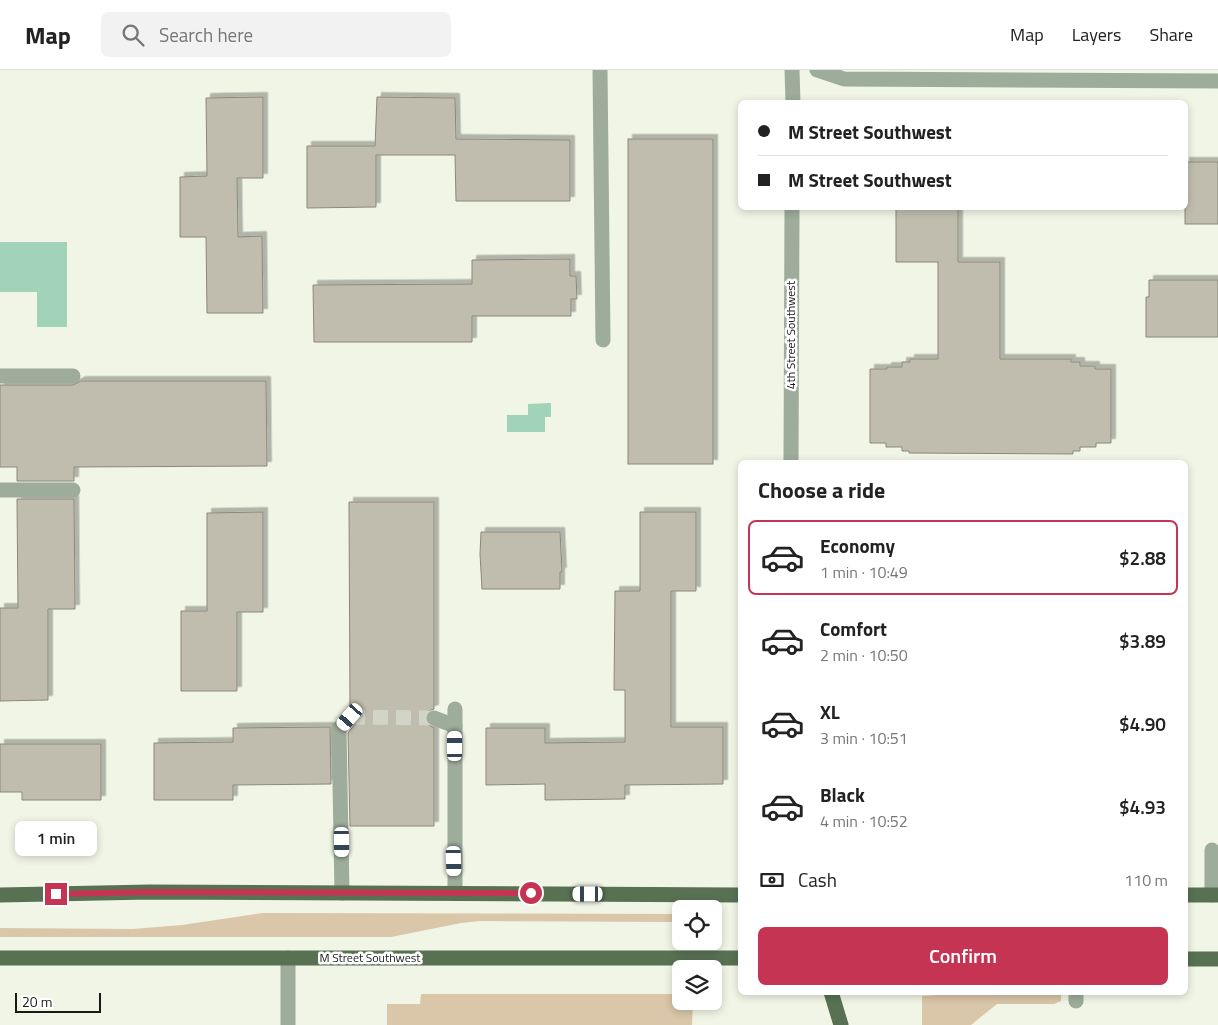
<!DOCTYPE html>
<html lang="en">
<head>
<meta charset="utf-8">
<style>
	body { margin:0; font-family:"Titillium Web",sans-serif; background:#f2f2f2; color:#222; height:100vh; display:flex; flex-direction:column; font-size:19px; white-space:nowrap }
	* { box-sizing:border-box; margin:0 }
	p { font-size:16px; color:#767676 }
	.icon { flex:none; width:28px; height:28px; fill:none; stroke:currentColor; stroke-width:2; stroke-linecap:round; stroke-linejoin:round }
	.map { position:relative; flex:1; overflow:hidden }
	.details { position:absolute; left:738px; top:390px; width:450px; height:535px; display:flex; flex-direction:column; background:#fff; border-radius:8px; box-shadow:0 2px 8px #0003 }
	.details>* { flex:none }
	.top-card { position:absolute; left:738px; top:30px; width:450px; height:110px; border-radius:8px; box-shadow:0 2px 8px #0003; display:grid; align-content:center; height:110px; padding:0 20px; background:#fff }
	.tools { position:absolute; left:672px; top:830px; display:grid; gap:10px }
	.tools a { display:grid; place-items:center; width:50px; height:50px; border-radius:8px; background:#fff; box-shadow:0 2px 8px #0003; font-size:25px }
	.scale { position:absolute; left:15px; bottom:12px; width:86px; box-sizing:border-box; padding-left:5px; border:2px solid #191a15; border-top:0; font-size:14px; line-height:18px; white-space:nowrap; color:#191a15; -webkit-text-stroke:4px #fff; paint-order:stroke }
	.end { position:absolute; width:22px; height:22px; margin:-11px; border:6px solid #c53553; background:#fff; box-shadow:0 0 0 2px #fff }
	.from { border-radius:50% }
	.bubble { position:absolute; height:35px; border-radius:8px; background:#fff; box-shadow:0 2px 8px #0003; font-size:16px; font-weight:600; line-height:35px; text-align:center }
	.car { position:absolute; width:15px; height:30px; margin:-15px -8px; border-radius:6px; box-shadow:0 0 4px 1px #0007; background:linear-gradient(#fff 24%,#345 0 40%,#fff 0 76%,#345 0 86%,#fff 0) }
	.top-card b { display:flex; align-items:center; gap:18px; height:48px; font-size:19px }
	.top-card b+b { border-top:1px solid #e0e0e0 }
	.top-card i { width:12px; height:12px; background:#222 }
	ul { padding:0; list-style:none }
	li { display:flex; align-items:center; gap:15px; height:75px; margin:0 10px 8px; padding:0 10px; border:2px solid transparent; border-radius:8px }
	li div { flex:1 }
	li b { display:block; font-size:19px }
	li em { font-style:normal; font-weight:600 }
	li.selected { border-color:#c53553 }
	li>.icon { width:45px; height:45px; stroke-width:1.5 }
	h2 { padding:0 20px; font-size:22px; line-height:60px }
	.pay { display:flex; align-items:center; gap:12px; height:55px; padding:0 20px; font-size:19px }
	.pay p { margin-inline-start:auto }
	.button { display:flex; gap:10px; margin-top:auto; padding:10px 20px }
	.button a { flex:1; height:58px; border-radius:8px; background:#c53553; color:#fff; font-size:20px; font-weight:600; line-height:58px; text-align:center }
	header { display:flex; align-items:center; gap:30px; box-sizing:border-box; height:70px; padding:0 25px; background:#fff; border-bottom:1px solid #e0e0e0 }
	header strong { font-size:24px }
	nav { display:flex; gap:28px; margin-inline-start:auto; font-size:18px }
	.search { width:350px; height:45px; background:#f2f2f2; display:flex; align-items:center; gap:12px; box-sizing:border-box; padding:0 18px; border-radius:8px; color:#767676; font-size:19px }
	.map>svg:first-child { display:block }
</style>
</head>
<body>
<header>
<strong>Map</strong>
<div class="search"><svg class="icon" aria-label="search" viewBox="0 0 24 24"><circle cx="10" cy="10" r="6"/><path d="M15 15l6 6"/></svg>Search here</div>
<nav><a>Map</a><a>Layers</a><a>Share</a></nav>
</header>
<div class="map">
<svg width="1218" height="955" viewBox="0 0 1218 955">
	<defs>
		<filter id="shadow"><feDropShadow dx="4.5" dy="-4.5" stdDeviation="0" flood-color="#0004"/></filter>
	</defs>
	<rect width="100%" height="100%" fill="#f1f5e5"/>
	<g fill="#dac6a9">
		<path d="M263 843 681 844V852L480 851 461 853 391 867H0V858L133 859 182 855Z"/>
		<path d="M421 924H681V931H693L692 955H387V934H420Z"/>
		<path d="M938 925H1061V931L1054 934H997L971 955H922V926Z"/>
	</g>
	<g fill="#a1d3b8">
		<path d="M0 172H67V257H37V222H0Z"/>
		<path d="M551 333V347H545V362H507V345H528V334Z"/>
	</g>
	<g fill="#c0bdae" stroke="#8b887a" filter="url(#shadow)">
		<path d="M263 27V108H237L238 167 262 166 263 243H207L206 167H180V107L207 106 206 28Z"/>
		<path d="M377 27 455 28 456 69 570 70V131H456L455 85H376V137L307 138V76H375Z"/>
		<rect x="628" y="69" width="85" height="325"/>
		<rect x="1185" y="92" width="33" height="62"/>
		<path d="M896 138H958V192H1000V289H1071V292H1080V296H1095V299H1111V373H1096V377H1080V381H1073V384L909 383V381H902V377H886V373H870V299H887V297H902V292H910V289H938V192H896Z"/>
		<path d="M570 189V206H576L577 229H571V246H472V272H314L313 215 472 214V190Z"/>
		<path d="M1149 210H1218V267H1146V227H1149Z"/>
		<path d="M81 311H266L267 396 74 397V411H17V397H0V315H73Z"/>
		<path d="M17 429H74L75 539H48V630L0 631V538H18Z"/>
		<path d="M349 432H434V639L428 641 425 649 427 654 434 658V756H350L348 663 359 649 357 640 350 638Z"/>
		<path d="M263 442V542H237V621H181V541H207V443Z"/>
		<path d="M640 442H696V521H671V657H723V714L625 715V729L545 730V714L486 715V658H545V673L625 672V620H614L615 521H640Z"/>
		<path d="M481 462H560L562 502H560V519H482L480 484Z"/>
		<path d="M330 657 331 714 233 715V730H154V673L233 672V658Z"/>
		<path d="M0 674H101V730H22V722H0Z"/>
	</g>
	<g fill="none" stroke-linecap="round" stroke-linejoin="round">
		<path stroke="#d1d4c6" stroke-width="15" stroke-dasharray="15 8" stroke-linecap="butt" d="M350 647 434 648"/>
		<g stroke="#9eac9b" stroke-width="15">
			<path d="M600 0 603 270"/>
			<path d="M792 0 793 32"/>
			<path d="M817 0 844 9 1218 11"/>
			<path d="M0 306H73"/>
			<path d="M791 392 792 138"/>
			<path d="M0 420H73"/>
			<path d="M455 639V823"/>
			<path d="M434 648 455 656"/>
			<path d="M342 823 339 659 350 647"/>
			<path d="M1212 825V780"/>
			<path d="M288 888V955"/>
			<path d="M1076 922V931"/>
		</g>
		<g stroke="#587153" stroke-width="15">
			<path d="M0 825 150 822 740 825"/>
			<path d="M1185 825H1218"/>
			<path d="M0 888H740"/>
			<path d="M1185 889H1218"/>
			<path d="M831 922 841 955"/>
		</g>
	</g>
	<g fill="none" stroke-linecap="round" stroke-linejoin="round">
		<path stroke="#c53553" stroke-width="6" d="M56 824 150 822 531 823"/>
	</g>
	<g text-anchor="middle" stroke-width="5" stroke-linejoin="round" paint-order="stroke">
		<g font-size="12" fill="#191a15" stroke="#fff">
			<text transform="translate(791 265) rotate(-90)" y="4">4th Street Southwest</text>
			<text x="370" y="892">M Street Southwest</text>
		</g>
	</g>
</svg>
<div class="tools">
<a><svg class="icon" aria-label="locate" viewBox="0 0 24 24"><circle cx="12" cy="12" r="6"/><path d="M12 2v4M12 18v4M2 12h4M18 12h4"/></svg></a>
<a><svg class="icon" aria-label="layers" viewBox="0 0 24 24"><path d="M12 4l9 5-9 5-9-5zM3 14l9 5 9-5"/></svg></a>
</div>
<div class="scale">20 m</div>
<i class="end from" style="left:531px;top:823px"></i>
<i class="end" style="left:56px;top:824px"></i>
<div class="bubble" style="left:15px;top:751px;width:82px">1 min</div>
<i class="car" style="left:350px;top:647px;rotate:221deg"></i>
<i class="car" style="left:455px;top:676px;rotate:0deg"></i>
<i class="car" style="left:342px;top:772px;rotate:179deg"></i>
<i class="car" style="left:454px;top:791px;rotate:178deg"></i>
<i class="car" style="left:588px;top:824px;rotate:270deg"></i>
<div class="top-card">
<b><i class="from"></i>M Street Southwest</b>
<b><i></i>M Street Southwest</b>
</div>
<section class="details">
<h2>Choose a ride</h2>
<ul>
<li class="selected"><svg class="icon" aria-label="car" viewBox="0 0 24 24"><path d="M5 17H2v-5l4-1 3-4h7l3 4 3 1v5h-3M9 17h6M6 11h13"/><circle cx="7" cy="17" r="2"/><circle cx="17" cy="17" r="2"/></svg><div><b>Economy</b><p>1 min · 10:49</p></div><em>$2.88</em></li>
<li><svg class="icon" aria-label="car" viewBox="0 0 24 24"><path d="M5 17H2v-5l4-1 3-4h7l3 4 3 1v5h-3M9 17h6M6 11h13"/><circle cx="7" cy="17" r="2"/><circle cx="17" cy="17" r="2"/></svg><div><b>Comfort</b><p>2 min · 10:50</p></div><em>$3.89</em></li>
<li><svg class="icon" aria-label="car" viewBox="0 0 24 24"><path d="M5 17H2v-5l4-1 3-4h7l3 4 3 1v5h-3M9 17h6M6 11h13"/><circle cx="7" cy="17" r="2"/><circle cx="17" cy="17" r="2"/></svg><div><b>XL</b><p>3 min · 10:51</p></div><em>$4.90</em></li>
<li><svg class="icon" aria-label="car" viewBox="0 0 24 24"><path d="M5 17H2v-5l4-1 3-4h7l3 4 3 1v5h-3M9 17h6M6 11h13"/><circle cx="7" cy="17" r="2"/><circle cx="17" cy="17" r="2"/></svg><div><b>Black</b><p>4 min · 10:52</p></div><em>$4.93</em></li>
</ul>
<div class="pay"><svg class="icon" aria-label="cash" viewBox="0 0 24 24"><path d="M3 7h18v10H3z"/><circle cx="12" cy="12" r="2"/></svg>Cash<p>110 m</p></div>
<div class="button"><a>Confirm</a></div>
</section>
</div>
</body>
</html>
